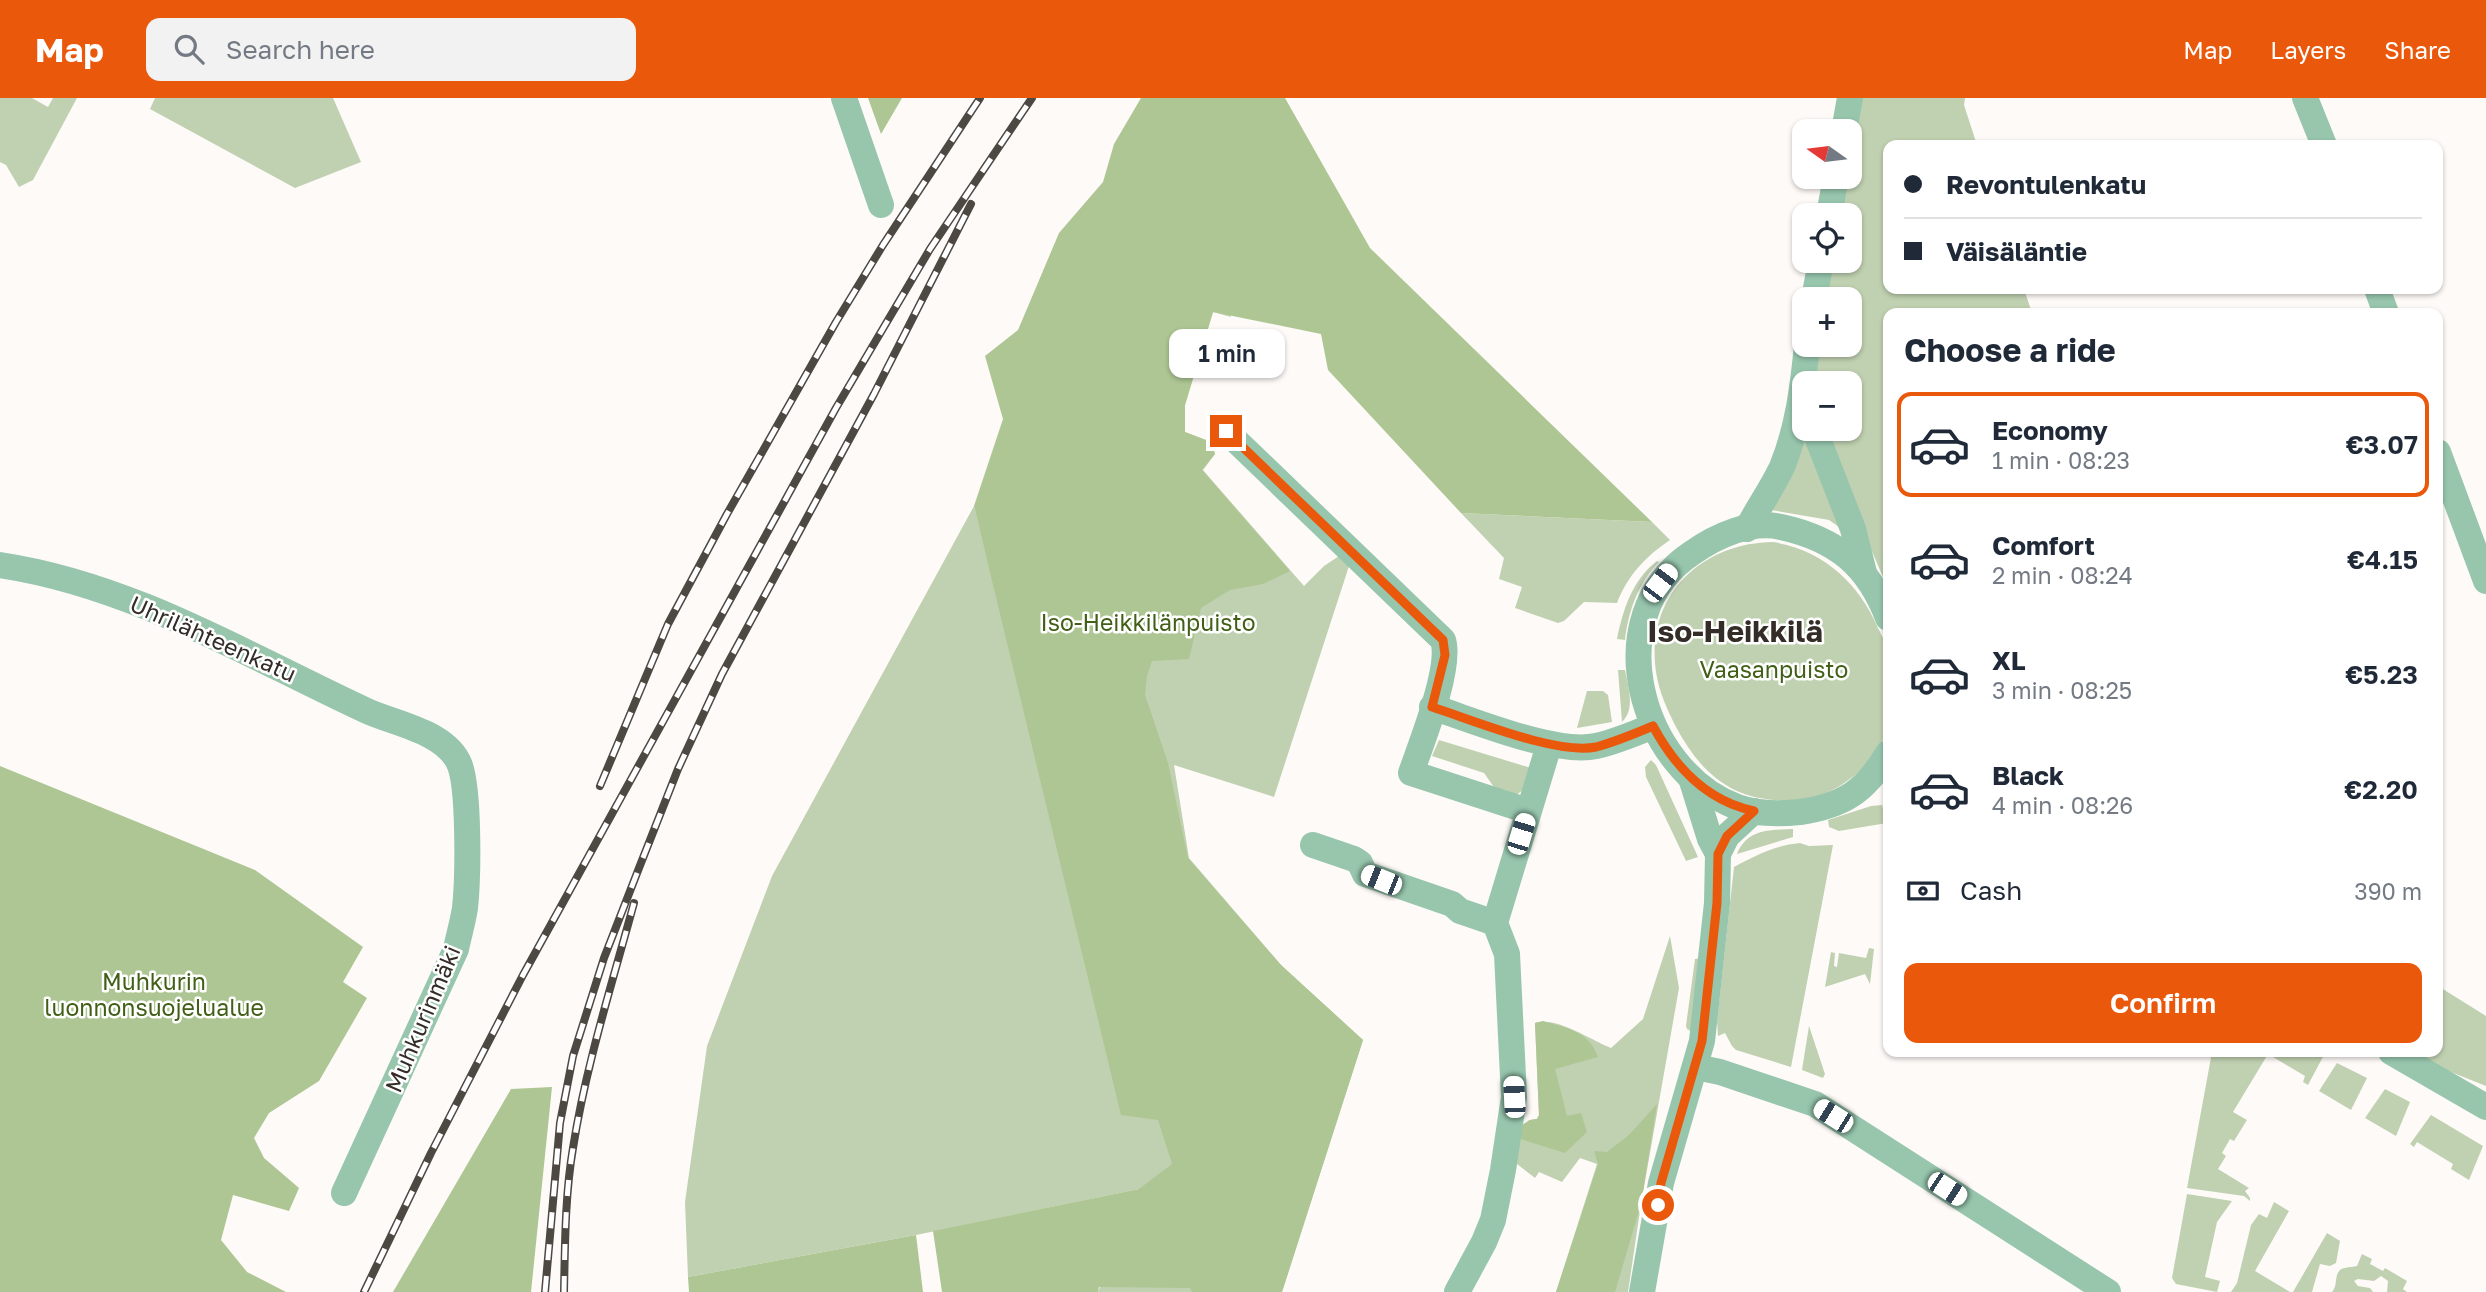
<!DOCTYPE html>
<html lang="en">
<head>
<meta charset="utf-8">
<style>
	body { margin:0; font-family:"Golos Text",sans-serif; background:#f2f2f3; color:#1f2937; height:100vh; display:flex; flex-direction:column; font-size:26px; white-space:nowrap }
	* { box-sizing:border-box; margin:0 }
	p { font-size:23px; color:#747a83 }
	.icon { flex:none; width:38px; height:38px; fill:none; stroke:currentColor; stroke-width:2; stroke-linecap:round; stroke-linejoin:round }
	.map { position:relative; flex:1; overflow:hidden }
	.details { position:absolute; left:1883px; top:210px; width:560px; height:749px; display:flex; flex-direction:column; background:#fff; border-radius:14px; box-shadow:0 2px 5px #0004 }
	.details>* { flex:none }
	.guide { position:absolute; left:1883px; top:42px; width:560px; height:154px; border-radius:14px; box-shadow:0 2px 5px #0004; display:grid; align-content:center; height:154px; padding:0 21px; background:#fff }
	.needle { width:46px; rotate:284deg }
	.fabs { position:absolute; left:1792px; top:21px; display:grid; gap:14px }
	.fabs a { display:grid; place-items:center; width:70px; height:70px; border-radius:14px; background:#fff; box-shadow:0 2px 5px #0004; font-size:35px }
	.end { position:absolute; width:32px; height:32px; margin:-16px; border:9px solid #ea580c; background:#fff; box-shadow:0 0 0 4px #fff }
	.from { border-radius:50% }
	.bubble { position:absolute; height:49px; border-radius:14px; background:#fff; box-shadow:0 2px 5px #0004; font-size:23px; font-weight:600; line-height:49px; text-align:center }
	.car { position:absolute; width:21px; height:42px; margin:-21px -10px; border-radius:9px; box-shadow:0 0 5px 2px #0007; background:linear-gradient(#fff 24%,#345 0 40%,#fff 0 76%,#345 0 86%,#fff 0) }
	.guide b { display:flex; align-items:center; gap:24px; height:66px; font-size:26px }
	.guide b+b { border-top:2px solid #e0e1e3 }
	.guide i { width:18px; height:18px; background:#1f2937 }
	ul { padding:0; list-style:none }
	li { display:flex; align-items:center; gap:21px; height:105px; margin:0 14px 10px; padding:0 7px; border:4px solid transparent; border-radius:14px }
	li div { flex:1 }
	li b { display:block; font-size:26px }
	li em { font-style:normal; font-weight:600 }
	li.active { border-color:#ea580c }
	li>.icon { width:63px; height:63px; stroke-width:1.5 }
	h2 { padding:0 21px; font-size:32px; line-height:84px }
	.pay { display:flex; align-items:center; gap:18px; height:77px; padding:0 21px; font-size:26px }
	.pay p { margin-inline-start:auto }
	.primary-button { display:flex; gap:14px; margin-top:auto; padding:14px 21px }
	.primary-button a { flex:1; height:80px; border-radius:14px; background:#ea580c; color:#fff; font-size:28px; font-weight:600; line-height:80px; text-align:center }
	header { display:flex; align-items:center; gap:42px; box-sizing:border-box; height:98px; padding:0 35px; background:#ea580c; color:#fff }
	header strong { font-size:33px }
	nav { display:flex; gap:38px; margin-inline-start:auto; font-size:24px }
	.search { width:490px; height:63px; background:#f2f2f3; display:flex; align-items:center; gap:18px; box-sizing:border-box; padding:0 24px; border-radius:14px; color:#747a83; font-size:26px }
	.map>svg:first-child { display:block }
</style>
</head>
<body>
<header>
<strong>Map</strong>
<div class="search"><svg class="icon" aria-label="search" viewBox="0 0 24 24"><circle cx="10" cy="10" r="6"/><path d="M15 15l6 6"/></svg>Search here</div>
<nav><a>Map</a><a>Layers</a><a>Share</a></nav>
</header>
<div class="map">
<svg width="2486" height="1194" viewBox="0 0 2486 1194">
	<rect width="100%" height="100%" fill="#fefaf8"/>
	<g fill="#c0d1b1">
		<path d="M0 0H32L48 9 53 0H77L33 82 19 89 6 67 0 64Z"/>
		<path d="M155 0H333L361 64 295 90 150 11Z"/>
		<path d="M1860 0H1965L1964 7 1977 47H1888V191H2024L2032 215H1888V491L1820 331H1850V285H1813L1818 247H1850V201H1826L1832 163H1850V117H1840L1847 79H1850V61Z"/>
		<path d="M1200 85 1231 219 1213 214 1185 307V334L1211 344 1215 356 1203 372 1304 488 1324 468 1339 458 1349 468 1274 699 1174 667 1189 760 1281 867 1363 942 1282 1194H1098L1139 1091 916 1137 688 1179 685 1104 707 948 772 778 974 408 989 468Z"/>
		<path d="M1802 329 1846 434 1829 422 1771 412Z"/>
		<path d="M1461 415 1652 424 1670 442C1645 459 1628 477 1617 505L1584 504 1564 523 1558 525 1515 510 1522 489 1499 481 1504 460Z"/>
		<path d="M1773 444C1823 452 1859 485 1878 530 1882 538 1887 547 1888 555 1890 567 1888 580 1888 592 1888 604 1890 618 1888 629 1882 650 1865 671 1847 683 1834 693 1815 701 1798 702 1738 706 1704 681 1676 629 1667 611 1659 594 1656 574 1645 499 1700 445 1773 444Z"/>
		<path d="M1657 463 1659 464C1638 484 1628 515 1625 542L1617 541C1623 512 1632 482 1657 463Z"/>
		<path d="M1618 572H1625C1628 589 1636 611 1622 624Z"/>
		<path d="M1587 593H1603L1608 597 1612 624 1577 630Z"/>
		<path d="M1439 642 1531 670 1523 692 1515 698 1496 692 1484 675 1432 658Z"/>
		<path d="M1651 662 1656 667 1698 759 1686 763 1646 679 1645 669Z"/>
		<path d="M1882 707 1887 725 1839 733 1829 729 1828 722 1871 708Z"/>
		<path d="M1793 731V739L1737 756C1747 731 1769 732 1793 731Z"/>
		<path d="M1800 745 1809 748 1833 747 1791 969 1736 952 1732 948 1725 935 1718 938 1717 923 1734 769C1754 758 1776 747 1800 745Z"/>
		<path d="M1670 838 1679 890 1641 1106 1628 1194H1556L1597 1066 1580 1060 1562 1084 1539 1074 1535 1080 1512 1062 1514 1039 1529 1022 1537 1021 1539 1017 1535 925C1556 918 1591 942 1611 950L1643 921Z"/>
		<path d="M1869 850 1874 851 1870 886 1865 876 1825 889 1831 854 1835 855 1834 868 1837 869 1839 855 1866 860Z"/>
		<path d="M1702 860 1692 934 1687 931 1686 928 1695 861Z"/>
		<path d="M2438 888 2486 918V988L2441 970 2412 954H2438Z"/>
		<path d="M1809 928 1825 976 1823 980 1802 972Z"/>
		<path d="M2212 954 2325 955 2308 987 2303 984 2305 978 2268 956 2233 1014 2247 1022 2234 1043 2230 1041 2222 1055 2226 1058 2218 1071 2249 1090 2245 1093 2250 1100V1103L2244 1098 2187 1090Z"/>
		<path d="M2337 965 2367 980 2351 1012 2319 993Z"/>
		<path d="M2385 991 2410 1004 2396 1038 2365 1020Z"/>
		<path d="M2431 1017 2483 1048 2469 1082 2451 1071 2453 1066 2417 1044 2414 1049 2410 1046Z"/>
		<path d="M2187 1096 2232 1103 2217 1124 2205 1179 2220 1183 2217 1194 2176 1186 2172 1180Z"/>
		<path d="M2274 1104 2289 1113 2255 1173 2290 1194H2231L2237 1185 2251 1127 2259 1116 2267 1120Z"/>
		<path d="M2327 1135 2340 1143 2336 1165 2330 1168 2320 1166 2312 1194H2293Z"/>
		<path d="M2362 1156 2372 1161 2370 1166 2383 1173 2385 1170 2407 1183 2403 1191 2407 1194H2387L2388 1183 2381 1178 2374 1183 2358 1181 2354 1183 2358 1188 2370 1190 2373 1194H2332C2338 1188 2334 1177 2340 1172 2343 1169 2353 1169 2357 1168Z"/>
	</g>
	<g fill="#adc693">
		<path d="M868 0H902L881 36Z"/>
		<path d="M1141 0H1285L1370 150 1652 424 1461 415 1328 272 1321 236 1213 214 1185 307V334L1211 344 1215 356 1202 372 1290 473 1263 486 1230 492 1201 510 1189 561 1152 563 1147 578 1145 597 1168 665 1188 760 1281 867 1363 942 1282 1194H1192L1190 1190 1099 1189 1098 1194H942L933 1133 1139 1091 1172 1066 1158 1022 1121 1017 974 408 1003 321 985 258 1018 232 1059 135 1103 84 1114 46Z"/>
		<path d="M0 668 255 772 363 849 343 884 367 900 319 983 269 1015 254 1040 264 1060 299 1090 289 1113 233 1097 221 1142 247 1174 286 1194H0Z"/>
		<path d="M1543 923C1567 930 1589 933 1598 959L1555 971 1567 1018 1581 1015 1587 1034 1565 1055 1514 1039C1520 1029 1524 1022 1537 1021L1539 1017 1535 925Z"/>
		<path d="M552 989 531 1194H393L511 991Z"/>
		<path d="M1657 1006 1641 1106 1615 1194H1556L1598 1066 1594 1053 1607 1054 1629 1037Z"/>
		<path d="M916 1137 923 1194H689L688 1179Z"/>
	</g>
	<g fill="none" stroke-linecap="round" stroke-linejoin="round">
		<g stroke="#97c6ad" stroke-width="26">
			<path d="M844 0 881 107"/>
			<path d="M2305 0 2324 47"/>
			<path d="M1844 33 1850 0"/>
			<path d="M1829 117 1836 79"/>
			<path d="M2377 191 2386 215"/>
			<path d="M1814 201 1821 163"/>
			<path d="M1814 331 1853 431 1864 475"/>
			<path d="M1226 333 1443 542C1452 569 1421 646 1411 675L1528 713"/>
			<path d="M2438 354 2486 483"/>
			<path d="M1747 431C1758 410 1772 390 1782 369 1798 330 1803 288 1807 247"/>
			<path d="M0 467C133 487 248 558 367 613 396 626 442 633 458 663 470 685 468 782 465 810 463 823 459 837 456 851L344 1095"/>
			<path d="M1888 520C1868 467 1836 441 1781 429 1751 422 1716 438 1692 455 1597 518 1639 672 1737 709 1756 716 1780 716 1800 714 1843 708 1866 693 1888 655"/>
			<path d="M1432 609C1473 622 1556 657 1596 648 1615 644 1634 636 1653 628"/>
			<path d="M1313 747 1354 761 1360 765 1365 776 1452 806 1460 813 1495 825"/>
			<path d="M1718 756 1727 738 1754 713"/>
			<path d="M2391 954 2486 1009"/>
			<path d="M1696 969 1720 974 1815 1006 2108 1194"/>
			<path d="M1457 1194 1484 1144 1493 1122 1503 1072 1514 999 1507 856 1495 825 1549 647"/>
			<path d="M1642 1194 1661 1085 1702 943 1717 805 1718 756 1710 741 1691 680"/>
		</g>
		<g stroke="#4e4843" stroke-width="8">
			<g id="rail">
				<path d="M600 688 668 526 727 416 836 224 883 147 980 0"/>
				<path d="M364 1194 431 1055 523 877 836 310 930 151 1032 0"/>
				<path d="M545 1194 560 1025 573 958 604 860 639 770 678 671 722 576 874 296 971 106"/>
				<path d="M564 1194C565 1146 565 1097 573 1050 586 967 612 886 634 805"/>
			</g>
		</g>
		<use href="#rail" stroke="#fff" stroke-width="5" stroke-dasharray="16" stroke-linecap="butt"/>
	</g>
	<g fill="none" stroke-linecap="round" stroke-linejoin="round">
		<path stroke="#ea580c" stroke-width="9" d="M1226 333 1443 542 1445 557 1432 609C1473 622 1556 657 1596 649 1615 644 1634 636 1653 628 1675 669 1707 703 1754 713L1727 738 1718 756 1717 805 1702 943 1661 1085 1658 1107"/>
	</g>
	<g text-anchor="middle" stroke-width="5" stroke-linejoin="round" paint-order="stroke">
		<g font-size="23" fill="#415f16" stroke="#fff">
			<text x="1148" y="533">Iso-Heikkilänpuisto</text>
			<text x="1774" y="580">Vaasanpuisto</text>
			<text x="154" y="892">Muhkurin<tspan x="154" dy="26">luonnonsuojelualue</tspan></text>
		</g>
		<g font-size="23" fill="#332c27" stroke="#fff">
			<text transform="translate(213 541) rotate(24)" y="8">Uhrilähteenkatu</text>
			<text transform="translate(423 921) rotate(-67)" y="8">Muhkurinmäki</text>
		</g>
		<g font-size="30" font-weight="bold" fill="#332c27" stroke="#fff">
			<text x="1735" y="544">Iso-Heikkilä</text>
		</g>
	</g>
</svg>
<div class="fabs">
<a><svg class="needle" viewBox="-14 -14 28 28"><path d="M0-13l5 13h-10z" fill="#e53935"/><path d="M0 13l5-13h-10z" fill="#747a83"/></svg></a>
<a><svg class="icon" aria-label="locate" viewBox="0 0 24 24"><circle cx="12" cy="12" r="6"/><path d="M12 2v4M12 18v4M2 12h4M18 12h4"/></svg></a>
<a>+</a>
<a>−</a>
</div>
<i class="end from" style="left:1658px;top:1107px"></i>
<i class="end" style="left:1226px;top:333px"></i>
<div class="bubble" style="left:1169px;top:231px;width:116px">1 min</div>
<i class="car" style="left:1660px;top:485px;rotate:37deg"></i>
<i class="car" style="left:1521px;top:736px;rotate:17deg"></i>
<i class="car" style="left:1381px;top:782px;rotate:292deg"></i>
<i class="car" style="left:1514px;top:999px;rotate:357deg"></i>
<i class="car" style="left:1833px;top:1018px;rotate:302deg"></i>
<i class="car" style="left:1947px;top:1091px;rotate:123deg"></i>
<div class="guide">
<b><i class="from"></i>Revontulenkatu</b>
<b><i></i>Väisäläntie</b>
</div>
<section class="details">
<h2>Choose a ride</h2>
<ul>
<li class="active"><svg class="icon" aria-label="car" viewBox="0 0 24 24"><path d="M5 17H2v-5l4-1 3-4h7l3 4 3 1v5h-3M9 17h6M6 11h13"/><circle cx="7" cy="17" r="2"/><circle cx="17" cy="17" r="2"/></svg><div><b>Economy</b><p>1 min · 08:23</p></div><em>€3.07</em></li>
<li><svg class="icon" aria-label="car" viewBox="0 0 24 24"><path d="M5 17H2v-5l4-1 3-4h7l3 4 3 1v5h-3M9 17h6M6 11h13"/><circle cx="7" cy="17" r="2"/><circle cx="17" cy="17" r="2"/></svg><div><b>Comfort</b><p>2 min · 08:24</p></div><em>€4.15</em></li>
<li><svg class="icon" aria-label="car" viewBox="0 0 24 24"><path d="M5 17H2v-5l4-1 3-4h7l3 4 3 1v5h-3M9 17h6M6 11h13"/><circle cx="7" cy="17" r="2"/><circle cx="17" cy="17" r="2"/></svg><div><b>XL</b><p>3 min · 08:25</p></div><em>€5.23</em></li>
<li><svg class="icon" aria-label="car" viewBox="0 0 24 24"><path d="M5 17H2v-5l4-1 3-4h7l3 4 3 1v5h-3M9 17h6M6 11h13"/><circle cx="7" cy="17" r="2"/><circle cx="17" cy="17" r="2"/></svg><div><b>Black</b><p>4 min · 08:26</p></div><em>€2.20</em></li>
</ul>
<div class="pay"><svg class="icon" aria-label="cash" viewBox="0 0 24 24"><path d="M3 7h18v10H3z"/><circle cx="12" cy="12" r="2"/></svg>Cash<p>390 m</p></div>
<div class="primary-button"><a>Confirm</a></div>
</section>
</div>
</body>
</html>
